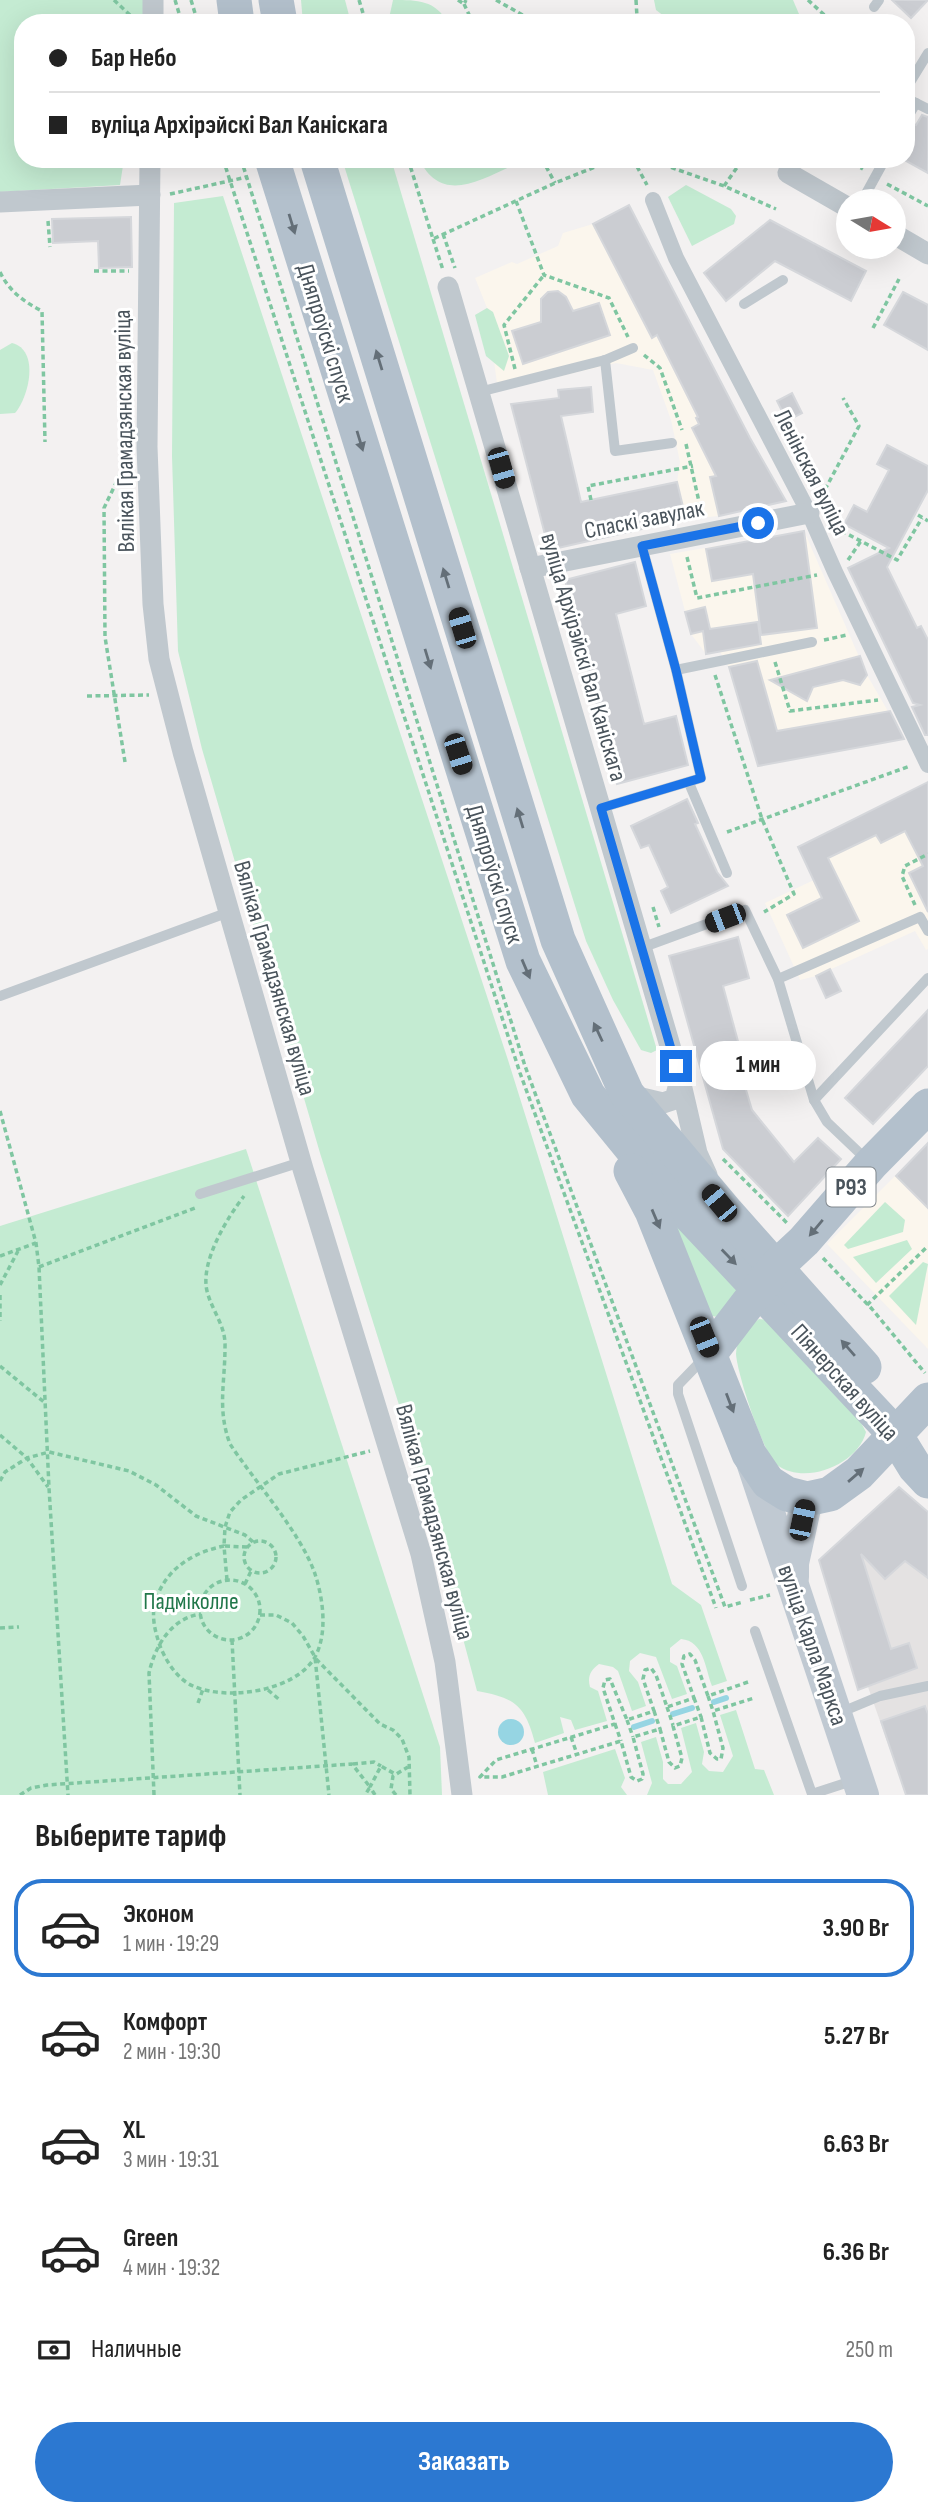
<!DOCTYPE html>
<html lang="ru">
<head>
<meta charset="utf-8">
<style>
	body { margin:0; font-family:"Sofia Sans Condensed",sans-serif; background:#f2f2f2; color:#222; height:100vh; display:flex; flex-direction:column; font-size:26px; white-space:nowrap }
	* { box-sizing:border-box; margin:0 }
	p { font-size:23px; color:#767676 }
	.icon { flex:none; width:38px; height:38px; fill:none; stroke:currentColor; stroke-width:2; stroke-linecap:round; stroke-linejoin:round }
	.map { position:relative; height:1795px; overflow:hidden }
	.side { display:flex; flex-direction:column; background:#fff; flex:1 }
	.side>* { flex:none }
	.guide { position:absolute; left:14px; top:14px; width:901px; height:154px; border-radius:28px; box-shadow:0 7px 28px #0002; display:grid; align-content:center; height:154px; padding:0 35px; background:#fff }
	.needle { width:46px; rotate:101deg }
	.buttons { position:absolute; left:836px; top:189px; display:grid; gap:14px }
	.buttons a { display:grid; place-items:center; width:70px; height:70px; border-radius:50%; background:#fff; box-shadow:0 7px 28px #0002; font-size:35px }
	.end { position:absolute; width:32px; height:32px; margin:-16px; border:9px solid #1a73e8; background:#fff; box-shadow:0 0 0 4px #fff }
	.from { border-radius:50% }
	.bubble { position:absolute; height:49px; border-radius:24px; background:#fff; box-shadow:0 7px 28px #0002; font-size:23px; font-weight:700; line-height:49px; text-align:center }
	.car { position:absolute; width:21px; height:42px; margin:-21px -10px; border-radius:9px; box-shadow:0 0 5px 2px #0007; background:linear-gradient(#222 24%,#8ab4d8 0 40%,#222 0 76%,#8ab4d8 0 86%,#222 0) }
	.guide b { display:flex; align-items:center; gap:24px; height:66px; font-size:26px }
	.guide b+b { border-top:2px solid #e0e0e0 }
	.guide i { width:18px; height:18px; background:#222 }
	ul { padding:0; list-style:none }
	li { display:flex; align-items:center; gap:21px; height:98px; margin:0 14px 10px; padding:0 21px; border:4px solid transparent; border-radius:28px }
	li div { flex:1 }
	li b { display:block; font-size:26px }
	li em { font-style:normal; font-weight:700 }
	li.current { border-color:#2c78d1 }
	li>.icon { width:63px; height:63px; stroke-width:1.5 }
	h2 { padding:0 35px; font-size:32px; line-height:84px }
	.pay { display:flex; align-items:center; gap:18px; height:77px; padding:0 35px; font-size:26px }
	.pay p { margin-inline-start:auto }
	.action { display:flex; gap:14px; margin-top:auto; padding:14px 35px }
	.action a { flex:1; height:80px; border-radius:42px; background:#2c78d1; color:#fff; font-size:28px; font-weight:700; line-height:80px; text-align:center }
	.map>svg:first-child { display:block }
</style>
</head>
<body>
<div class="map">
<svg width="928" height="1795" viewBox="0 0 928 1795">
	<rect width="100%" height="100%" fill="#f3f1f1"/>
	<g fill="#fbf6ed">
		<path d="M629 205 750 438 783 496 781 502 719 516 686 519 677 482 680 462 671 420 653 370 616 363 498 391 487 308 475 278 512 262 517 264 558 246 563 233 593 224Z"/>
		<path d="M804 531 867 675 904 739 758 766 729 667 720 652 706 654 691 634 670 554Z"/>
		<path d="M928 788V949L926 950 915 931 816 976 800 980 765 903 814 880 798 847Z"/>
		<path d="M928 1143V1349L827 1244Z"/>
	</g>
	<path fill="#e4e2e2" d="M899 1487 928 1512V1795H906L868 1687 858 1690 819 1560Z"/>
	<g fill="#c4ebd2">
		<path d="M0 0H149L148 23H23V159H124L120 185 0 192Z"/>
		<path d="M301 0H345L351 23H303Z"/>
		<path d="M393 0C418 0 435 0 448 23H388Z"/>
		<path d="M654 0H793L799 14 797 23H673L656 10Z"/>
		<path d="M342 159H391L657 1050 651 1053 641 1050 613 1000 586 941Z"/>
		<path d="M419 159H514L516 164C481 179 442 206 419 159Z"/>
		<path d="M686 185 731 209 736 216 734 224 692 246 668 197Z"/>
		<path d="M223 196 508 1060 672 1584 701 1605 727 1681 712 1686C705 1668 704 1641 681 1639L670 1648V1662L677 1666 687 1694 672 1699 656 1657 640 1653 630 1661 629 1671 638 1682 646 1706 632 1711 618 1671 613 1667 599 1664C591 1670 587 1676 590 1687L598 1691 607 1721 575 1730 571 1720 560 1717 564 1733 535 1743C525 1705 515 1698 477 1691L410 1440 320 1153 202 749 178 651 172 456 174 203Z"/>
		<path d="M487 308 493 312 509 356 504 371 486 356 475 315Z"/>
		<path d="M12 343C40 350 29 397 15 413L0 414V350Z"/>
		<path d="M246 1149 440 1747 442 1795H0V1226Z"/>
		<path d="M885 1202 905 1220 903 1232 848 1249 844 1245Z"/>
		<path d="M670 1218 739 1292 718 1317 712 1316Z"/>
		<path d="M907 1240 912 1249 876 1283 853 1257Z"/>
		<path d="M923 1262 928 1264 916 1325 889 1296Z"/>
		<path d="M759 1319 769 1320 860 1421 866 1432C858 1464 806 1486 777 1465 763 1454 737 1373 736 1354 736 1339 747 1328 759 1319Z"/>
		<path d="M736 1710 755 1769 764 1770 774 1795H647L652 1783 641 1742 656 1737 663 1762V1779L668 1784H681L692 1772 681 1728 696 1723 704 1752 702 1764 709 1771 723 1772 733 1756 720 1715Z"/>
		<path d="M615 1749 625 1778 621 1787 627 1795H548L543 1772Z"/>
	</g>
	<circle fill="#96d5e3" cx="511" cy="1732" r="13"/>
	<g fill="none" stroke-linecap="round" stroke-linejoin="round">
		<g stroke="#96d5e3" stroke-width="6">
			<path d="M714 1702 726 1698"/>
			<path d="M673 1714 692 1708"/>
			<path d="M634 1727 652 1721"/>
		</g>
	</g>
	<g fill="#cbcdd2" stroke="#d5d7db" stroke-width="2">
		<path d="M892 0H928L911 18Z"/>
		<path d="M922 115 928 117V173L906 161V128L913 124 916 125Z"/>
		<path d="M629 205 750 438 786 501 719 516 710 477 716 476 692 428 699 424 696 418 698 417 657 335 652 338 593 224Z"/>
		<path d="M131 217 132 267 99 268 98 241 53 243 52 219Z"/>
		<path d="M770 220 866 271 851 301 775 261 726 301 704 273Z"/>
		<path d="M558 291 566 297 573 311 599 303 610 335 523 364 512 331 541 322V299L548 292Z"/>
		<path d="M903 292 928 305V350L884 325Z"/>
		<path d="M591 387 593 412 561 416 581 502 677 482 686 519 549 550 511 404 559 398 558 390Z"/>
		<path d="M792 393 802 413 787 421 777 401Z"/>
		<path d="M887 445 928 466V490L887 567 917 628 921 626 928 640V735H925L912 707 920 705 913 703 848 568 889 548 844 524 854 505 867 512 889 470 877 464Z"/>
		<path d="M804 531 817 628 761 635 753 574 712 581 706 549Z"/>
		<path d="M635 562 646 606 616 614 644 724 676 716 688 765 617 784 565 580Z"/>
		<path d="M705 607 710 629 758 622 761 644 706 654 703 631 691 634 685 612Z"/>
		<path d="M860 656 867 675 860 685 843 680 813 687 807 701 770 680Z"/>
		<path d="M757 661 777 731 890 711 904 739 758 766 729 667Z"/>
		<path d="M928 782V912L909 873 923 866 905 831 881 843 876 835 828 858 859 921 803 948 787 915 822 898 798 847Z"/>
		<path d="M687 799 698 823 695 824 717 872 728 886 671 913 661 891 668 887 649 845 641 848 631 826Z"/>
		<path d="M738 937 749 978 723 986 749 1082 744 1083 752 1110 794 1162 818 1138 841 1159 788 1216 723 1149 669 956Z"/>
		<path d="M830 969 841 991 826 998 816 976Z"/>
		<path d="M928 1010V1066L873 1124 845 1098Z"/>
		<path d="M928 1143V1208L896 1176Z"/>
		<path d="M899 1487 928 1512V1578L905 1561 885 1579 861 1554 891 1649 909 1643 917 1668 858 1690 819 1560Z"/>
		<path d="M925 1706 928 1714V1795H906L881 1721Z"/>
	</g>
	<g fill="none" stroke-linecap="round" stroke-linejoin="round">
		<g stroke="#7fc6a1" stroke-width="3.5" stroke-dasharray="5 3.5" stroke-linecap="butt">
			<path d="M114 0 133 18"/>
			<path d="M175 0 182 23"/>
			<path d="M191 0 198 23"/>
			<path d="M359 0 366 23"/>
			<path d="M458 0 464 4 466 0"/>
			<path d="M496 0 537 23"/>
			<path d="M636 0 637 17 646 23"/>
			<path d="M808 0 833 23"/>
			<path d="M464 4 473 23"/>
			<path d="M223 159 520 1073 716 1608"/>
			<path d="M241 159 525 1066 725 1607 743 1602"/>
			<path d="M408 159 433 239 555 183 615 159"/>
			<path d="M542 159 555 183"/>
			<path d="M633 159 647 185"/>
			<path d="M647 159 724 186 776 209"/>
			<path d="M846 159 863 169"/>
			<path d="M887 184 928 206"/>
			<path d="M724 186 743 159"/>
			<path d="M170 194 247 177"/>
			<path d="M516 201 544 275 609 298 628 337"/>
			<path d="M48 221 50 247"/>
			<path d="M443 234 455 268"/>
			<path d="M433 239 443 270"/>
			<path d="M94 271H129"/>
			<path d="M0 272C9 291 24 302 42 311L45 442"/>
			<path d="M873 328 899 279"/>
			<path d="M644 355 660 368 682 430"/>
			<path d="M515 369 504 325 544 275"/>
			<path d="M686 444 702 515"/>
			<path d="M821 497 859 426 843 398"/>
			<path d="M591 500 588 486 693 466"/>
			<path d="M918 515 928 521"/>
			<path d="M834 527 897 560 922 518"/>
			<path d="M687 557 697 598 817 575"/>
			<path d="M848 560 861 541"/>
			<path d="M824 640 847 635"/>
			<path d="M775 662 790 711 878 700"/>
			<path d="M715 675 762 819 794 894 764 912"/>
			<path d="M87 696 149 695"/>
			<path d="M125 762 105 637 104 508 127 460"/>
			<path d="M727 832 910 766"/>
			<path d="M915 905 902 876 905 866 928 854"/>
			<path d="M653 907 659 927"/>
			<path d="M0 1111 36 1243 39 1267 49 1488 68 1795"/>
			<path d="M723 1159 787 1223"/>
			<path d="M0 1256 36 1243"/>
			<path d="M823 1258 872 1309 925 1373"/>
			<path d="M39 1267 195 1208"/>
			<path d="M0 1285 18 1251"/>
			<path d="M0 1295V1321"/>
			<path d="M867 1305 928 1246"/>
			<path d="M0 1366 44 1402"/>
			<path d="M0 1435 27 1458 48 1487"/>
			<path d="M0 1481 5 1472 27 1458 49 1452 129 1471 156 1485 196 1516 245 1535 253 1542"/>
			<circle cx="260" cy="1557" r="16"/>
			<path d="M247 1547 224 1546 225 1527 230 1512 241 1500 279 1474 370 1451"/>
			<path d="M227 1580 224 1546C195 1552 170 1566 158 1594 150 1612 154 1628 160 1646 166 1661 177 1679 193 1686 226 1701 295 1692 315 1657 328 1633 323 1598 315 1574 301 1533 255 1482 230 1444 217 1409 225 1384 225 1347 226 1326 212 1311 207 1291 200 1262 227 1218 244 1196"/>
			<circle cx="230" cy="1610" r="30"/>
			<path d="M245 1584 251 1571"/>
			<path d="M750 1600 770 1595"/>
			<path d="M260 1615H276L292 1623 303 1636 315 1657 329 1795"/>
			<path d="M0 1628 19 1627"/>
			<path d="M232 1640 240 1795"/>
			<path d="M316 1659 380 1724 393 1730 402 1739 409 1757 410 1795"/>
			<path d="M748 1682 708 1696 695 1660 690 1654 684 1656 682 1664 694 1698 667 1707 656 1675 651 1668 645 1670 643 1679 654 1711 627 1720 610 1679 605 1680 603 1688 615 1724 496 1760 480 1777H502L621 1741 631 1777 637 1781 642 1779 643 1774 633 1737 660 1729 669 1762 675 1768 680 1766 682 1758 673 1726 701 1717 710 1753 717 1759H721L723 1748 713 1711 754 1698"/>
			<path d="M268 1690 281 1701"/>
			<path d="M708 1696 713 1711"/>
			<path d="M694 1698 701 1717"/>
			<path d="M198 1703 203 1689"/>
			<path d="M667 1707 673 1725"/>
			<path d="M654 1711 660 1729"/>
			<path d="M627 1720 633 1737"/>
			<path d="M615 1724 621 1741"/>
			<path d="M571 1737 577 1754"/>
			<path d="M532 1749 537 1766"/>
			<path d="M353 1764 374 1762 381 1766"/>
			<path d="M20 1795 31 1788 47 1785 352 1764 370 1787 365 1795"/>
			<path d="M154 1795 149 1673C155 1646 171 1618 201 1614"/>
			<path d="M375 1795 370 1787 381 1766 395 1774"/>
			<path d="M396 1795 391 1789 393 1776 408 1767"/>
		</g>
		<g stroke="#c0c8ce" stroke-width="10">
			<path d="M874 7 879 0"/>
			<path d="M906 89 928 53"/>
			<path d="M906 98 928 109"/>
			<path d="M906 120 916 103"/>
			<path d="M862 201 885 159"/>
			<path d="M744 304 783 280"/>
			<path d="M605 360 615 451 672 443"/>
			<path d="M479 392 605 360 633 348"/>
			<path d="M676 670 812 642"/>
			<path d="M689 783 727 873"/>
			<path d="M601 808 701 778 676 670 642 546"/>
			<path d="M641 948 745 910 778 979 814 1100 827 1122 869 1162"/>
			<path d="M778 979 920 917 928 931"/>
			<path d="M0 996 229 912"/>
			<path d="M814 1100 928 978"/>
			<path d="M200 1194 301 1162"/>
			<path d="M705 1357 678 1385V1394L742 1586"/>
			<path d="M755 1631 812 1794 855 1780"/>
			<path d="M839 1713 880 1696 928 1686"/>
		</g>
		<path stroke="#c0c8ce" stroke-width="16" d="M653 200 676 258 809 513 835 572 928 765"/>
		<g stroke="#c0c8ce" stroke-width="21">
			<path d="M153 23V0"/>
			<path d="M150 159 147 447 153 604 159 659 183 752 303 1169 421 1554 445 1662 462 1795"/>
			<path d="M788 173 849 208"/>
			<path d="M0 202 150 195"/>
			<path d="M894 234 928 254"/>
			<path d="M448 287 680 1080 697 1153 707 1175"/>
			<path d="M530 568 809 513"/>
			<path d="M629 1095 663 1103 675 1099 680 1080"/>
		</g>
		<g stroke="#c0c9d2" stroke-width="32">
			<path d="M751 1459 863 1795"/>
			<path d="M793 1577V1563L807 1499"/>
		</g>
		<g stroke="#b3c0cc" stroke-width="35">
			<path d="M234 0 237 23"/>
			<path d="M276 0 280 23"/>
			<path d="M272 159 523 961 588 1095 664 1188 862 1399 894 1433 915 1467 928 1481"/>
			<path d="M317 159 558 940 627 1094 727 1213 864 1367"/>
			<path d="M631 1171 652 1211 749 1454 768 1482 787 1494 807 1499 830 1494 859 1473 928 1400"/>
			<path d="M710 1353 775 1268 804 1241 871 1164 928 1106"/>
		</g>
	</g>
	<defs><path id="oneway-solid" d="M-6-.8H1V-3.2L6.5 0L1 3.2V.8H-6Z" transform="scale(1.75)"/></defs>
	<g fill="#646f78">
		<use href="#oneway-solid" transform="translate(292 224) rotate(73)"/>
		<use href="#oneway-solid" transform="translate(379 360) rotate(-107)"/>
		<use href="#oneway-solid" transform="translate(360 441) rotate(73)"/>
		<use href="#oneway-solid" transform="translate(446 578) rotate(-107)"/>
		<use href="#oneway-solid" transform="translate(428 659) rotate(73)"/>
		<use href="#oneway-solid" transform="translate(520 818) rotate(-107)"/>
		<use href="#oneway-solid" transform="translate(526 969) rotate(67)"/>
		<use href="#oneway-solid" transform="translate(598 1032) rotate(-115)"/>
		<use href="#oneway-solid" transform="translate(656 1219) rotate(67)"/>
		<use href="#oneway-solid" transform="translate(816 1228) rotate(130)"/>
		<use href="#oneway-solid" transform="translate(729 1257) rotate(46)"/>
		<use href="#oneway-solid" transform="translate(848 1348) rotate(-131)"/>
		<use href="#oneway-solid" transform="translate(730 1403) rotate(69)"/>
		<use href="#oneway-solid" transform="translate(856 1475) rotate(-41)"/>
	</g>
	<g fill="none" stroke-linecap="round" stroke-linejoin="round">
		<path stroke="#1a73e8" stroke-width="9" d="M676 1066 601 808 701 778 676 670 642 546 758 523"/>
	</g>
	<g text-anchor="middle" stroke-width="6" stroke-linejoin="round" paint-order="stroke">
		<rect fill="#fff" stroke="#80878d" stroke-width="2" x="826.5" y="1167.5" width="49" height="39" rx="5"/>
		<g font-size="23" font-weight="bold" fill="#4a545c">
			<text x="851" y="1195">Р93</text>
		</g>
		<g font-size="24" fill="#4a545c" stroke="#fff">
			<text transform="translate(326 333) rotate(73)" y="8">Дняпроўскі спуск</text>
			<text transform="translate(124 431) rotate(-91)" y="8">Вялікая Грамадзянская вуліца</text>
			<text transform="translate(812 472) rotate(63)" y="8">Ленінская вуліца</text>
			<text transform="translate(644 519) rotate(-11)" y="8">Спаскі завулак</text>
			<text transform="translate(584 657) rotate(74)" y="8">вуліца Архірэйскі Вал Каніскага</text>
			<text transform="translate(495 874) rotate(73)" y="8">Дняпроўскі спуск</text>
			<text transform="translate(275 978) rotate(74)" y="8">Вялікая Грамадзянская вуліца</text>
			<text transform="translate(845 1382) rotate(48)" y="8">Піянерская вуліца</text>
			<text transform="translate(435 1522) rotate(75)" y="8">Вялікая Грамадзянская вуліца</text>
			<text transform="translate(813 1645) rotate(71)" y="8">вуліца Карла Маркса</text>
		</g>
		<g font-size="24" fill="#21774a" stroke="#fff">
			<text x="191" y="1609">Падміколле</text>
		</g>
	</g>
</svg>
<div class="buttons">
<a><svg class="needle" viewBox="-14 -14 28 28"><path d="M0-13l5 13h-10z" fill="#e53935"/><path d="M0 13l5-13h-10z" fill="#767676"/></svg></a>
</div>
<i class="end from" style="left:758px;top:523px"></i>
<i class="end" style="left:676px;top:1066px"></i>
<div class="bubble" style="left:700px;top:1041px;width:116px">1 мин</div>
<i class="car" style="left:501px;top:468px;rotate:164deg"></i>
<i class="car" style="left:462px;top:628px;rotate:343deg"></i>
<i class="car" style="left:458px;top:754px;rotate:162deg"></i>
<i class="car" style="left:725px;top:918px;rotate:249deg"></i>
<i class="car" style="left:719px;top:1203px;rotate:320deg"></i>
<i class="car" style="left:704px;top:1337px;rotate:158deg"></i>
<i class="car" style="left:802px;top:1520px;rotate:12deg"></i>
<div class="guide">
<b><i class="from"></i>Бар Небо</b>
<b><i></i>вуліца Архірэйскі Вал Каніскага</b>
</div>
</div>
<section class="side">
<h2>Выберите тариф</h2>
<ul>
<li class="current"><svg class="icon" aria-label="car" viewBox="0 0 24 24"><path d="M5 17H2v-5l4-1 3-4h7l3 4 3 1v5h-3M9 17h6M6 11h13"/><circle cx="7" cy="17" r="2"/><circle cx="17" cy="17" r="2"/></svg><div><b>Эконом</b><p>1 мин · 19:29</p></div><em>3.90 Br</em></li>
<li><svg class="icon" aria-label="car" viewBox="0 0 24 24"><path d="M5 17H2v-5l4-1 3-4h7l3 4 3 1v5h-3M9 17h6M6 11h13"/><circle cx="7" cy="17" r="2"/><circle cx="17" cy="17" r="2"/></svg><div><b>Комфорт</b><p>2 мин · 19:30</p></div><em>5.27 Br</em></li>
<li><svg class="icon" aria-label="car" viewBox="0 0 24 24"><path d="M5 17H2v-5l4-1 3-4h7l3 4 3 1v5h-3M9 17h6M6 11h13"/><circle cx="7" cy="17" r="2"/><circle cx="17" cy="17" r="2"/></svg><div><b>XL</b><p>3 мин · 19:31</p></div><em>6.63 Br</em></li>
<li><svg class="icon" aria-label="car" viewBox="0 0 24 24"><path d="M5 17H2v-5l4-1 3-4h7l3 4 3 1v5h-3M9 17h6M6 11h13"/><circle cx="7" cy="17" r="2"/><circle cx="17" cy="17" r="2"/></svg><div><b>Green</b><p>4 мин · 19:32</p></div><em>6.36 Br</em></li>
</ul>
<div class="pay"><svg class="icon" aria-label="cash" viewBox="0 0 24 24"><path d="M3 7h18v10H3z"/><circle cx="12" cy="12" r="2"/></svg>Наличные<p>250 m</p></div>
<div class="action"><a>Заказать</a></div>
</section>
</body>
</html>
